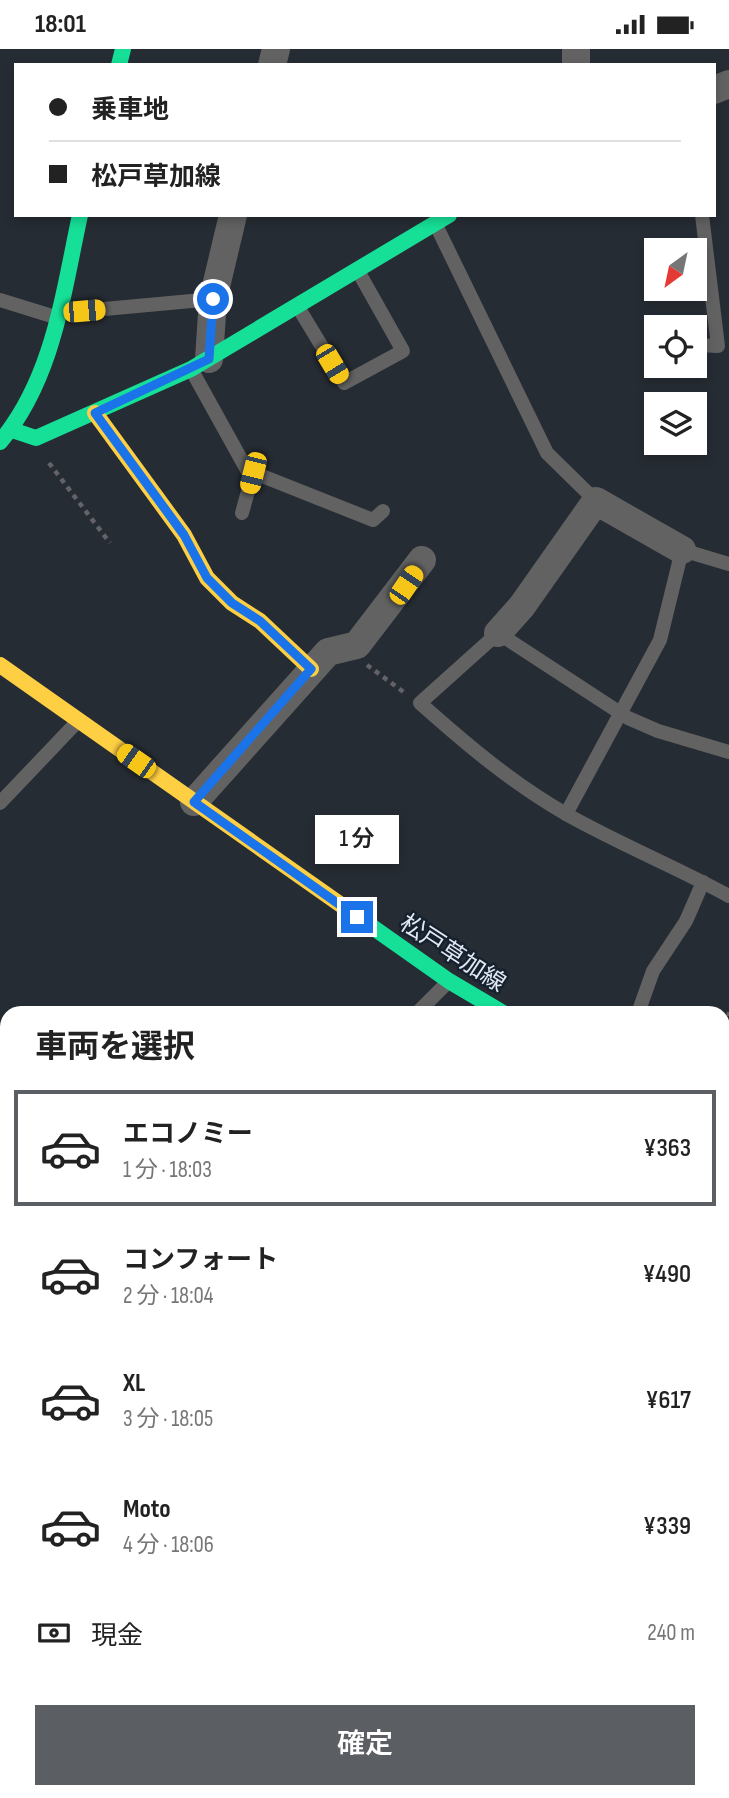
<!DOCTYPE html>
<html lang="ja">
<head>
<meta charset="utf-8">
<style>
	body { margin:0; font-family:"Sofia Sans Condensed","Noto Sans JP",sans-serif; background:#f2f2f2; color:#222; height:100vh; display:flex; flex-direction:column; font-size:26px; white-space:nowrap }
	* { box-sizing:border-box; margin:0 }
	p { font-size:23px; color:#767676 }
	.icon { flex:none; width:38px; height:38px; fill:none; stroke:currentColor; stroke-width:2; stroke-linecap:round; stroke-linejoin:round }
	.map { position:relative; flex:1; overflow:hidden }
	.panel { position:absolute; left:0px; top:957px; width:730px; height:793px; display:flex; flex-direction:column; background:#fff; border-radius:21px 21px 0 0; box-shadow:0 4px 10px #0003 }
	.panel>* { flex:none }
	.guide { position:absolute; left:14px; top:14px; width:702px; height:154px; border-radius:0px; box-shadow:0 4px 10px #0003; display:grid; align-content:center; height:154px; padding:0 35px; background:#fff }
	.needle { width:46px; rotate:213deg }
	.buttons { position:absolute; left:644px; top:189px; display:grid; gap:14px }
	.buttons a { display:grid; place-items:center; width:63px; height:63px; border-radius:0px; background:#fff; box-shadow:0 4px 10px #0003; font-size:35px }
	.end { position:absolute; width:32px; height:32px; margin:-16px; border:9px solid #1a73e8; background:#fff; box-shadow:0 0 0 4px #fff }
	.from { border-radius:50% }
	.bubble { position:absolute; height:49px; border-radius:0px; background:#fff; box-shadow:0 4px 10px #0003; font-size:23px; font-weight:600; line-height:49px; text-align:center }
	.car { position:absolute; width:21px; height:42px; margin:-21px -10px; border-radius:9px; box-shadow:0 0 5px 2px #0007; background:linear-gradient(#f5c518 24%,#345 0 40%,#f5c518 0 76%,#345 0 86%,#f5c518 0) }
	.guide b { display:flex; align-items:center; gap:24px; height:66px; font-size:26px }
	.guide b+b { border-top:2px solid #e0e0e0 }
	.guide i { width:18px; height:18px; background:#222 }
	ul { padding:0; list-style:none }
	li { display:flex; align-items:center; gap:21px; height:116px; margin:0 14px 10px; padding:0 21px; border:4px solid transparent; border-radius:0px }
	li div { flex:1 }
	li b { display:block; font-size:26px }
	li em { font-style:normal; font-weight:600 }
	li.active { border-color:#5b5e62 }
	li>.icon { width:63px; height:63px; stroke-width:1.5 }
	h2 { padding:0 35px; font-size:32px; line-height:84px }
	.pay { display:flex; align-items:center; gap:18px; height:77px; padding:0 35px; font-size:26px }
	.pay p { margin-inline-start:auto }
	.cta { display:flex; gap:14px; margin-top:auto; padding:14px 35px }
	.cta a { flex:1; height:80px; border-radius:0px; background:#5b5e62; color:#fff; font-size:28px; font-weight:600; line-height:80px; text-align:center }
	.status { display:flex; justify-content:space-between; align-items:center; height:49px; padding:0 35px; background:#fff; direction:ltr }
	.status svg { height:19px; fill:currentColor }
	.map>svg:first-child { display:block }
</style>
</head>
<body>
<div class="status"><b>18:01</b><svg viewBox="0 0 49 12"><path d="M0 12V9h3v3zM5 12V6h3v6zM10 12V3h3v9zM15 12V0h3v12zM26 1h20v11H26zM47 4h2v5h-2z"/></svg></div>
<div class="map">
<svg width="729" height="1749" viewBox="0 0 729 1749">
	<rect width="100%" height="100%" fill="#262c33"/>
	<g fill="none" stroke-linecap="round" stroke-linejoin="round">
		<g stroke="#636367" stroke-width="4.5" stroke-dasharray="5 5" stroke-linecap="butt">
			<path d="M49 414 110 494"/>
			<path d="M367 616 405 644"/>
			<path d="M726 997 729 963"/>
		</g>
		<g stroke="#636263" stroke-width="14">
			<path d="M435 174 547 404 596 452"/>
			<path d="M0 251 55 268"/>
			<path d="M298 258 344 334 403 302 358 222"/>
			<path d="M61 264 213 250"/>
			<path d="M697 296 718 297 702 166"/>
			<path d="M191 320 247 421 373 471 383 462"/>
			<path d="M242 464 253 424"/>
			<path d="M729 703 658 682 628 669 498 584 420 654C466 695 512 734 566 765 619 795 676 818 729 847"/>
			<path d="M0 754 77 673"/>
			<path d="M566 765 660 591 682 501 729 515"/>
			<path d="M417 964 448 933"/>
			<path d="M638 964 653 922 686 872 703 833"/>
			<path d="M0 1091 7 1099"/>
			<path d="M0 1502 7 1509"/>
			<path d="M723 1608H729"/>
			<path d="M139 1743 142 1749"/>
			<path d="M441 1743 449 1749"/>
			<path d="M334 1749 339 1743"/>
			<path d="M427 1749 431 1743"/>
		</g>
		<g stroke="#636263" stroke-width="28">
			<path d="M576 0V16"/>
			<path d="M272 16 276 0"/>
			<path d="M714 41 729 35"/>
			<path d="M209 310 213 250 233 166"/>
			<path d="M498 584 522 557 596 452 682 501"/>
			<path d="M194 753 328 603 357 596 422 511"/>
			<path d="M723 1159H729"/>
			<path d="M723 1266H729"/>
			<path d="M0 1331 7 1326"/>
			<path d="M723 1374 729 1375"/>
			<path d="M723 1555 729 1539"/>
			<path d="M279 1749 284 1743"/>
			<path d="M571 1749 575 1743"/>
		</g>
		<g stroke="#16e098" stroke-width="16">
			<path d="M119 16 123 0"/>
			<path d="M12 381 36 389 191 320 449 166"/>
			<path d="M0 393C53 330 63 245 80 166"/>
			<path d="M344 858 449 932 503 964"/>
			<path d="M723 1028H729"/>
		</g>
		<g stroke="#ffcf43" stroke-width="16">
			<path d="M95 364 184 486 207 529 232 554 260 572 311 620"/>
			<path d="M0 616 344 858"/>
		</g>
	</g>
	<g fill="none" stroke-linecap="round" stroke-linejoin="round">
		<path stroke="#1a73e8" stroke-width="9" d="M213 250 209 310 95 364 184 486 207 529 232 554 260 572 311 620 194 753 357 868"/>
	</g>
	<g text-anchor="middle" stroke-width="5" stroke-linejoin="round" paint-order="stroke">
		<g font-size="24" fill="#e2e9f3" stroke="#16212f">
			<text transform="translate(453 904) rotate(33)" y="8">松戸草加線</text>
		</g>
	</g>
</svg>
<div class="buttons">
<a><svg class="needle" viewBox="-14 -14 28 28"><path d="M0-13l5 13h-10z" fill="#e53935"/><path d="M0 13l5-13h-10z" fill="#767676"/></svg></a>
<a><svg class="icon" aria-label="locate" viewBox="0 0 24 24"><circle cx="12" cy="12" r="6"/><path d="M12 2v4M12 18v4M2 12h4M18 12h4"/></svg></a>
<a><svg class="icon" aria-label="layers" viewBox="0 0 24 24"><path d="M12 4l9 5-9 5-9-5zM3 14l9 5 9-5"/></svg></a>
</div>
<i class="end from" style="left:213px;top:250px"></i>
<i class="end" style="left:357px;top:868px"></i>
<div class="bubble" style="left:315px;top:766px;width:84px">1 分</div>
<i class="car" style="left:84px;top:262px;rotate:85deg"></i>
<i class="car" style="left:332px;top:315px;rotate:149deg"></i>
<i class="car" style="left:253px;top:424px;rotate:194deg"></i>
<i class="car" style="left:406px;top:536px;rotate:34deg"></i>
<i class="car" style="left:136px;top:712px;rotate:305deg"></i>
<div class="guide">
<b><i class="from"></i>乗車地</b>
<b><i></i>松戸草加線</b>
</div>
<section class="panel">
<h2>車両を選択</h2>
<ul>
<li class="active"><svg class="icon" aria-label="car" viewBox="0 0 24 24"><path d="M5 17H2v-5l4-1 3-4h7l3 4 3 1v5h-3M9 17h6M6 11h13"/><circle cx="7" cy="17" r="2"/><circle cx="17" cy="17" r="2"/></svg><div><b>エコノミー</b><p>1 分 · 18:03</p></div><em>¥363</em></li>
<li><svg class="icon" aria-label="car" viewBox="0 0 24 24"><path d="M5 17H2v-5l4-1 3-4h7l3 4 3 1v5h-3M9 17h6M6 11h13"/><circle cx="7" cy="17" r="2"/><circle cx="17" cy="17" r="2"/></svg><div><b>コンフォート</b><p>2 分 · 18:04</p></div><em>¥490</em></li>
<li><svg class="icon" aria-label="car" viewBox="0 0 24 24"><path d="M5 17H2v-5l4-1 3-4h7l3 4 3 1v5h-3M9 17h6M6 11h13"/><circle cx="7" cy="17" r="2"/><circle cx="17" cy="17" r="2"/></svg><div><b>XL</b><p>3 分 · 18:05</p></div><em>¥617</em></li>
<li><svg class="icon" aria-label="car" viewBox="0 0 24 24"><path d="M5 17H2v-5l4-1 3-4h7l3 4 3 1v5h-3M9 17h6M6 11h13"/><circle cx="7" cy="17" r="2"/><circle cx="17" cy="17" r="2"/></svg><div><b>Moto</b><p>4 分 · 18:06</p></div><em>¥339</em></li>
</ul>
<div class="pay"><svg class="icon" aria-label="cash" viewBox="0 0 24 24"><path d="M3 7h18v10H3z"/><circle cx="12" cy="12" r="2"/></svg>現金<p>240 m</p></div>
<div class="cta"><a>確定</a></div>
</section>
</div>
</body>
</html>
